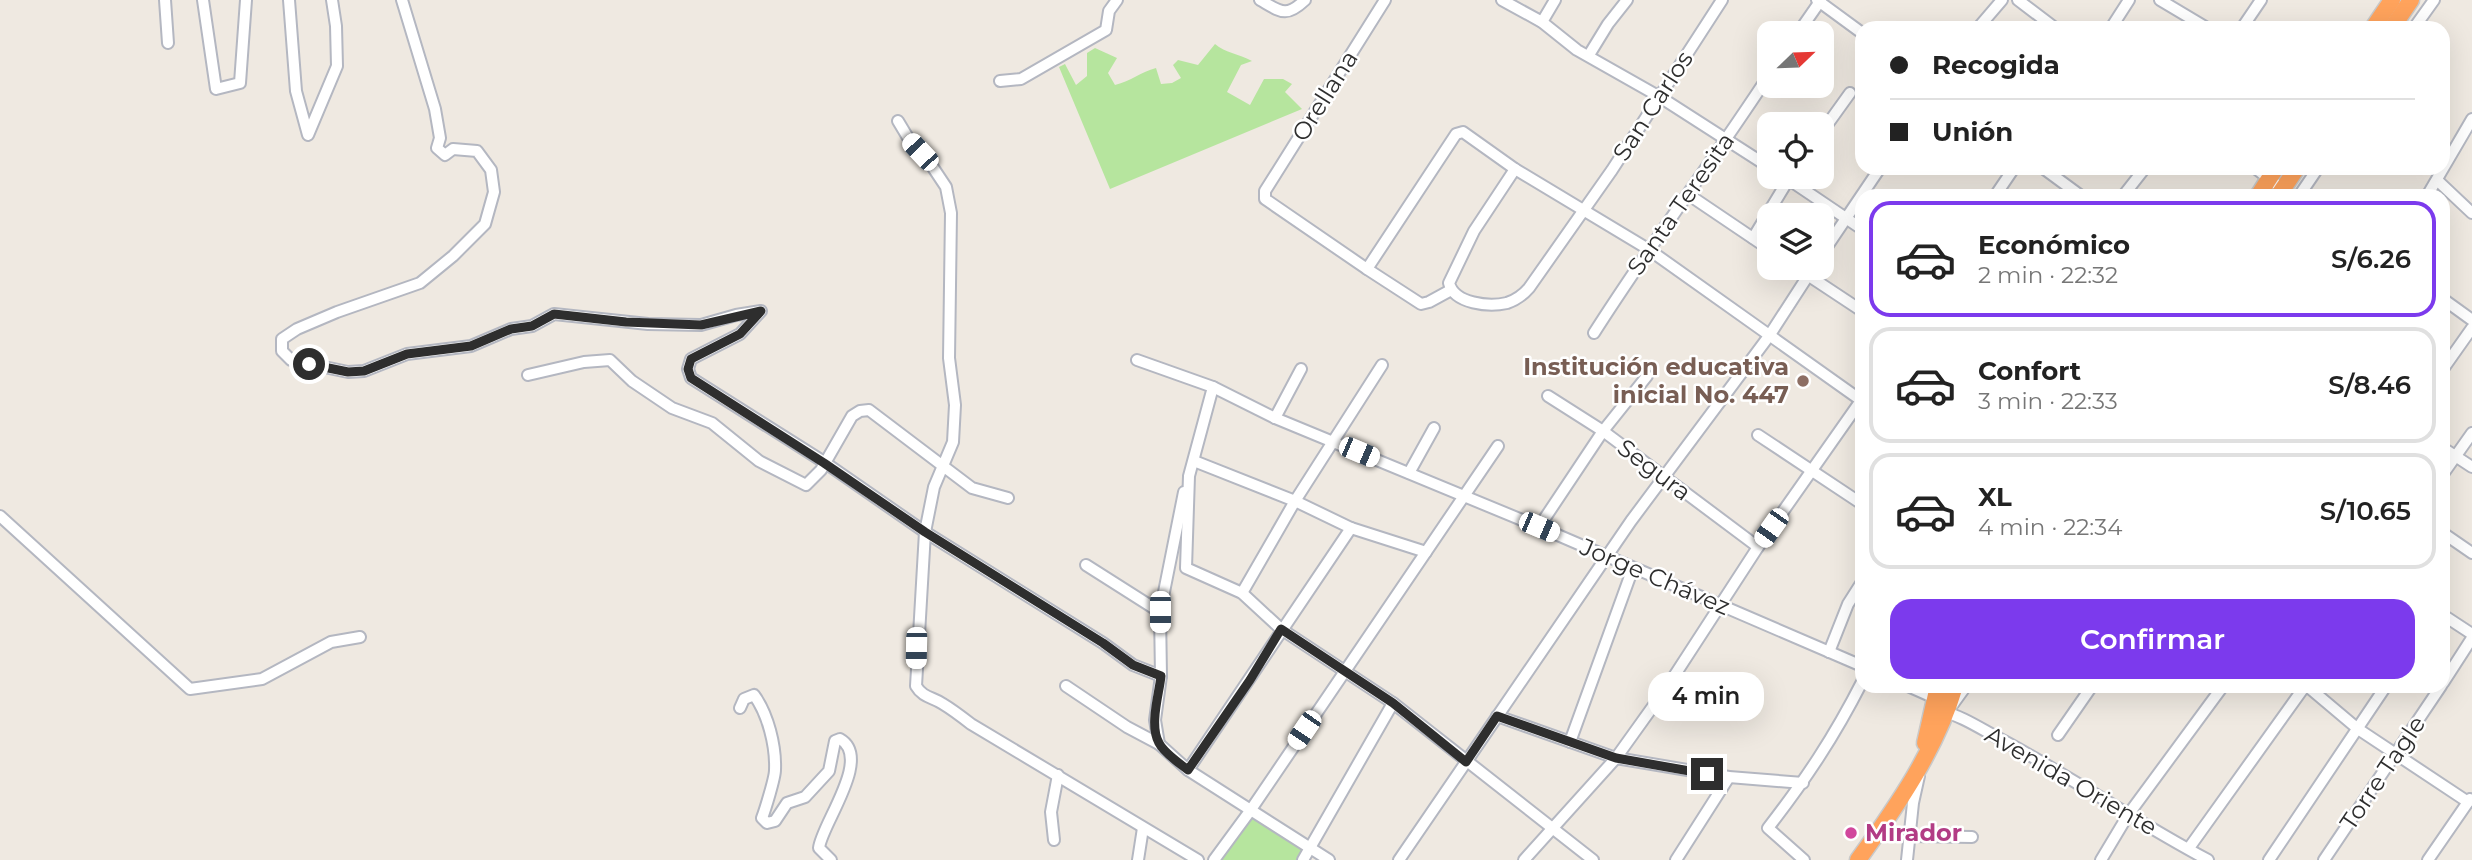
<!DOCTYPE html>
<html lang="es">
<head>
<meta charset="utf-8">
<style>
	body { margin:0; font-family:Montserrat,sans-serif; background:#f2f2f2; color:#222; height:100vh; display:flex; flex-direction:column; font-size:26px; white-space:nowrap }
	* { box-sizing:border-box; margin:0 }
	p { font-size:23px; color:#767676 }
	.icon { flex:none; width:38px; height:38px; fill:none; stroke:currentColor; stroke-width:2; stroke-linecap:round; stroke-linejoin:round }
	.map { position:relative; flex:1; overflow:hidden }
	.side { position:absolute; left:1855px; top:189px; width:595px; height:504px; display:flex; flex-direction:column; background:#fff; border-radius:21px; box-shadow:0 7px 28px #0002 }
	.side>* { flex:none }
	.guide { position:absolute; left:1855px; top:21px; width:595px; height:154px; border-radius:21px; box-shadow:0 7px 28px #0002; display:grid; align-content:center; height:154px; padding:0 35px; background:#fff }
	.needle { width:46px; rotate:67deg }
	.tools { position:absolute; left:1757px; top:21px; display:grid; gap:14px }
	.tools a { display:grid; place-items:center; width:77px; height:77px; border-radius:14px; background:#fff; box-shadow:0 7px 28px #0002; font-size:35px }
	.end { position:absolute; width:32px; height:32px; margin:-16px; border:9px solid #2e2e2e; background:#fff; box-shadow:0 0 0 4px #fff }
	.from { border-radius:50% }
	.bubble { position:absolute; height:49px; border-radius:21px; background:#fff; box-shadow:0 7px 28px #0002; font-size:23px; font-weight:600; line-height:49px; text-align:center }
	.car { position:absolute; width:21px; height:42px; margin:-21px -10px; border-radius:9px; box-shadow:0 0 5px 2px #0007; background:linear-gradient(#fff 24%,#345 0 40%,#fff 0 76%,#345 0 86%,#fff 0) }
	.guide b { display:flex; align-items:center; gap:24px; height:66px; font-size:26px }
	.guide b+b { border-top:2px solid #e0e0e0 }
	.guide i { width:18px; height:18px; background:#222 }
	ul { padding:12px 0 0; list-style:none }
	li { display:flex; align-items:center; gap:21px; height:116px; margin:0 14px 10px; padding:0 21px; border:4px solid #e0e0e0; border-radius:21px }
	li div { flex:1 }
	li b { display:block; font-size:26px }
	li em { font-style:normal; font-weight:600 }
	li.active { border-color:#7c3aed }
	li>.icon { width:63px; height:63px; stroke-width:1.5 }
	.primary-button { display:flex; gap:14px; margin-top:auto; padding:14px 35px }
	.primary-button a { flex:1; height:80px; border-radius:21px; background:#7c3aed; color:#fff; font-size:28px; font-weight:600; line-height:80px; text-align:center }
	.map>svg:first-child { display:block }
</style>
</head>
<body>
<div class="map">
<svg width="2472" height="860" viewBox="0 0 2472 860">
	<rect width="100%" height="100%" fill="#efe9e1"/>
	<g fill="#b6e59e">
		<path d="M1215 44C1225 53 1240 54 1252 61L1241 65 1227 92 1250 105 1264 79H1283L1292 84 1285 92 1302 109 1110 189 1059 67 1065 64 1076 85 1087 76V53L1095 48 1117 58 1108 73 1115 85C1131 81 1141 72 1156 68L1161 84 1172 83 1181 78 1173 65 1178 60 1198 65Z"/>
		<path d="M1250 811 1310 849 1303 860H1214Z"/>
	</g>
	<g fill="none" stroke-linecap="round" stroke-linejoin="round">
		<g stroke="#b4b7c1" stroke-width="14">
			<g id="minor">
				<path d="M165 0 168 43"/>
				<path d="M203 0 216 89 240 83 246 0"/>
				<path d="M289 0 296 91 308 135 337 66 336 26 332 0"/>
				<path d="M402 0 435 109 440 138 437 148 445 155 453 149 477 151 491 170 494 192 485 224 453 256 420 283 337 312 297 329 282 339V351L291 360 348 372 364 371 407 354 471 346 511 329 532 326 554 314 648 324 701 325 736 315 761 311 740 334 691 359 688 369 691 378 824 462 925 532 1103 643 1133 665 1161 676"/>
				<path d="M1260 0C1281 12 1286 18 1305 0"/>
				<path d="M1385 0 1265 191V199L1367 269 1456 134 1463 132 1515 169 1648 249 1862 401"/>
				<path d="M1502 0 1542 22 1577 50 1660 97 1769 167"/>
				<path d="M1817 0 1862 33"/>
				<path d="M2018 0 2055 28"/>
				<path d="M2160 0 2207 28"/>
				<path d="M1542 22 1555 0"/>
				<path d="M1978 28 2002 0"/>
				<path d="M2111 28 2129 0"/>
				<path d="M2242 28 2261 0"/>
				<path d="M2414 28 2434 0"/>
				<path d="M1798 33 1821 0"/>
				<path d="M1589 55 1608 24 1627 0"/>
				<path d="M1000 81 1021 79 1106 30 1109 11 1117 0"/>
				<path d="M898 121 910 141 930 163 946 187 951 213 949 358 955 405 953 442 934 487 925 532 916 686C923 698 933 697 943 704 953 710 962 717 971 724L1198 860"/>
				<path d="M1822 132 1850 93"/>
				<path d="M2043 168 2081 196"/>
				<path d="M2255 168 2292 196"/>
				<path d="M1515 169 1474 231 1449 283C1454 304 1489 307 1507 303 1516 300 1523 295 1529 288L1612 170 1722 0"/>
				<path d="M1785 177 1862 229"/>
				<path d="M2438 181 2472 213"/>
				<path d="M1689 195 1769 249"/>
				<path d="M1995 196 2014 168"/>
				<path d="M2123 196 2145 168"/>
				<path d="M2299 196 2318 168"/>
				<path d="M2427 196 2472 119"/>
				<path d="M1753 238 1790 177"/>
				<path d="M1822 254 1880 168"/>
				<path d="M1797 268 1862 311"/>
				<path d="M1367 269 1421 304 1429 302 1451 290"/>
				<path d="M2443 299 2472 320"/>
				<path d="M1594 333C1650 245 1712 162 1769 75"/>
				<path d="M1137 360 1213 387 1275 418 1539 527 1862 666"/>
				<path d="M2443 369 2472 328"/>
				<path d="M528 375 584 362 610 360 632 381 672 408 712 423 759 461 806 485 821 470 852 416 860 411 869 410 972 488 1008 498"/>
				<path d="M1213 387 1189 476 1186 568 1242 593 1281 629 1393 703 1593 860"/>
				<path d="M1548 396 1603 431 1758 547"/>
				<path d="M1275 418 1301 369"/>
				<path d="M1758 435 1862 504"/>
				<path d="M2443 448 2472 467"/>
				<path d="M1194 461 1295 501 1351 528 1426 552"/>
				<path d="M1409 473 1434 428"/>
				<path d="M2443 474 2472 433"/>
				<path d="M0 516 190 689 262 679 331 642 360 637"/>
				<path d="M1539 527 1603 431 1647 376"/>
				<path d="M2443 533 2472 553"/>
				<path d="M1086 565 1160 612"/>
				<path d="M1242 593 1295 501 1382 365"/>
				<path d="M2443 615 2472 634"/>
				<path d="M1829 652 1848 604 1862 582"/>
				<path d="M2443 683 2472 638"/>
				<path d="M1066 686 1127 727 1159 744 1155 720 1161 676 1160 612 1184 492"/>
				<path d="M1908 686 1935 698"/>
				<path d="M2307 686 2358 729 2468 802"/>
				<path d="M1953 704 1966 686"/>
				<path d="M740 708 744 699 754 695C768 714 776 746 775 770 775 778 765 810 762 818L767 823 775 821 787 803 805 797 829 771 835 741 840 739C873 758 821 825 819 848L831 860"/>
				<path d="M1941 711C1963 716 1984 731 2004 741 2073 778 2138 823 2208 860"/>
				<path d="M1497 716 1616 758 1729 777 1803 783"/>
				<path d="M2058 735 2092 686"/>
				<path d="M1570 742 1633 568"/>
				<path d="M1159 744 1188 770 1329 860"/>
				<path d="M1188 770 1351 528"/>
				<path d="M1909 836 1972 837"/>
				<path d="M1054 840 1051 812 1058 775"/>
				<path d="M2189 848 2305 686"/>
				<path d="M1138 860 1143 828"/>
				<path d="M1214 860 1250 811 1498 446"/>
				<path d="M1303 860 1393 703"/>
				<path d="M1399 860 1631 521 1769 336 1813 268"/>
				<path d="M1524 860 1616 758 1669 684 1758 547 1862 399"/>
				<path d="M1676 860 1729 777"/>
				<path d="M1804 860 1768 828C1806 779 1834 737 1862 682"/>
				<path d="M1907 860 1913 803 1919 776"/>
				<path d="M2101 860 2128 815 2223 686"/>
				<path d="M2269 860 2386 686"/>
				<path d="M2324 860 2441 686"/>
				<path d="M2428 860 2470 799"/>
			</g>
		</g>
		<g stroke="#c9c9c9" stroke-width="19">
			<g id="highway">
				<path d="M2373 28 2392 0"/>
				<path d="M2392 28 2411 0"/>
				<path d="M2258 196 2276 168"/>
				<path d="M2278 196 2297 168"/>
				<path d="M1925 743 1938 686"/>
				<path d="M1858 860C1897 806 1936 750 1955 686"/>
			</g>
		</g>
		<use href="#minor" stroke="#fff" stroke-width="10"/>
		<use href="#highway" stroke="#ffa35c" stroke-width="16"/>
	</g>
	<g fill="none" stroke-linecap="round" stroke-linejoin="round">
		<path stroke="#2e2e2e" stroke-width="9" d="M309 364 348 372 364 371 407 354 471 346 511 329 532 326 554 314 626 322 701 325 761 311 740 334 691 359 688 369 691 378 824 463 925 532 1103 643 1133 665 1161 676C1159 695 1149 725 1159 743 1164 753 1179 763 1188 770L1250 680 1281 629 1393 703 1466 762 1497 716 1616 758 1707 774"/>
	</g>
	<circle fill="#8d6e63" stroke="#fff" stroke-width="2.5" cx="1803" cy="381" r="7"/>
	<circle fill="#d1479c" stroke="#fff" stroke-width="2.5" cx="1851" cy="833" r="7"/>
	<g text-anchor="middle" stroke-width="5" stroke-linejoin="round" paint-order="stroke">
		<g font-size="24" fill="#2e2e2e" stroke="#fff">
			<text transform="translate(1325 96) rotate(-58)" y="8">Orellana</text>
			<text transform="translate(1653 106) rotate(-57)" y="8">San Carlos</text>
			<text transform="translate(1681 204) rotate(-55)" y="8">Santa Teresita</text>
			<text transform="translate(1654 470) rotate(37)" y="8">Segura</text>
			<text transform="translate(1655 577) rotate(23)" y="8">Jorge Chávez</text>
			<text transform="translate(2383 773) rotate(-56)" y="8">Torre Tagle</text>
			<text transform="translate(2071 781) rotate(30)" y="8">Avenida Oriente</text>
		</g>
		<g font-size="24" font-weight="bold" fill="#785e54" stroke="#fff" text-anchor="end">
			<text x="1789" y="375">Institución educativa<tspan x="1789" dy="28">inicial No. 447</tspan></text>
		</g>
		<g font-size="24" font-weight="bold" fill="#b23c85" stroke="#fff" text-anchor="start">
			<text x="1865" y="841">Mirador</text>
		</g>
	</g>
</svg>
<div class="tools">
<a><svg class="needle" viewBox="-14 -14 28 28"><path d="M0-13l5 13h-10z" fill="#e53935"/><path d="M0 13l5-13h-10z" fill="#767676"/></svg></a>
<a><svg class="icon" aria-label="locate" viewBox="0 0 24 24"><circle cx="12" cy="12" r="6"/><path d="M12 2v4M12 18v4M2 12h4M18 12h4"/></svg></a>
<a><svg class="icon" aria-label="layers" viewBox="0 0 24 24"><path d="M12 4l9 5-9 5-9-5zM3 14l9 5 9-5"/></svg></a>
</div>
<i class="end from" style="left:309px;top:364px"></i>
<i class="end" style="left:1707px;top:774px"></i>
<div class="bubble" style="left:1648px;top:672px;width:116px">4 min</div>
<i class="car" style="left:920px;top:152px;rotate:317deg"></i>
<i class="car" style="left:1359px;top:452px;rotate:113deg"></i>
<i class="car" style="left:1539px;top:527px;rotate:113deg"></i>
<i class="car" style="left:1771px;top:528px;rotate:215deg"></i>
<i class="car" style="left:1160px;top:612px;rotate:180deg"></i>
<i class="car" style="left:916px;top:648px;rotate:181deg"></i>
<i class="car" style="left:1304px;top:730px;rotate:214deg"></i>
<div class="guide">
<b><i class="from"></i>Recogida</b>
<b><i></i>Unión</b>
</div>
<section class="side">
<ul>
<li class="active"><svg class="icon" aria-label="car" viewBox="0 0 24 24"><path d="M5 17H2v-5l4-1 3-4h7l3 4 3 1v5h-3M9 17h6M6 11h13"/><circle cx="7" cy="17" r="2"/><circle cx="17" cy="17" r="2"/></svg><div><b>Económico</b><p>2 min · 22:32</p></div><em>S/6.26</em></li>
<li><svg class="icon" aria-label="car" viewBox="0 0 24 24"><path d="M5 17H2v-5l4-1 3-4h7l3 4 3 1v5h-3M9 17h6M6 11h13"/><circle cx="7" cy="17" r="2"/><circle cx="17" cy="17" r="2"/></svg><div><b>Confort</b><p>3 min · 22:33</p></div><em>S/8.46</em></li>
<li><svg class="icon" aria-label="car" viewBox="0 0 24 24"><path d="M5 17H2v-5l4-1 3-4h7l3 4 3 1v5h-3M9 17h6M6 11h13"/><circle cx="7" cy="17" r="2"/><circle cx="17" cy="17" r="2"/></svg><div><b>XL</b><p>4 min · 22:34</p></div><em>S/10.65</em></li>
</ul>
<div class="primary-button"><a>Confirmar</a></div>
</section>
</div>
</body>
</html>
